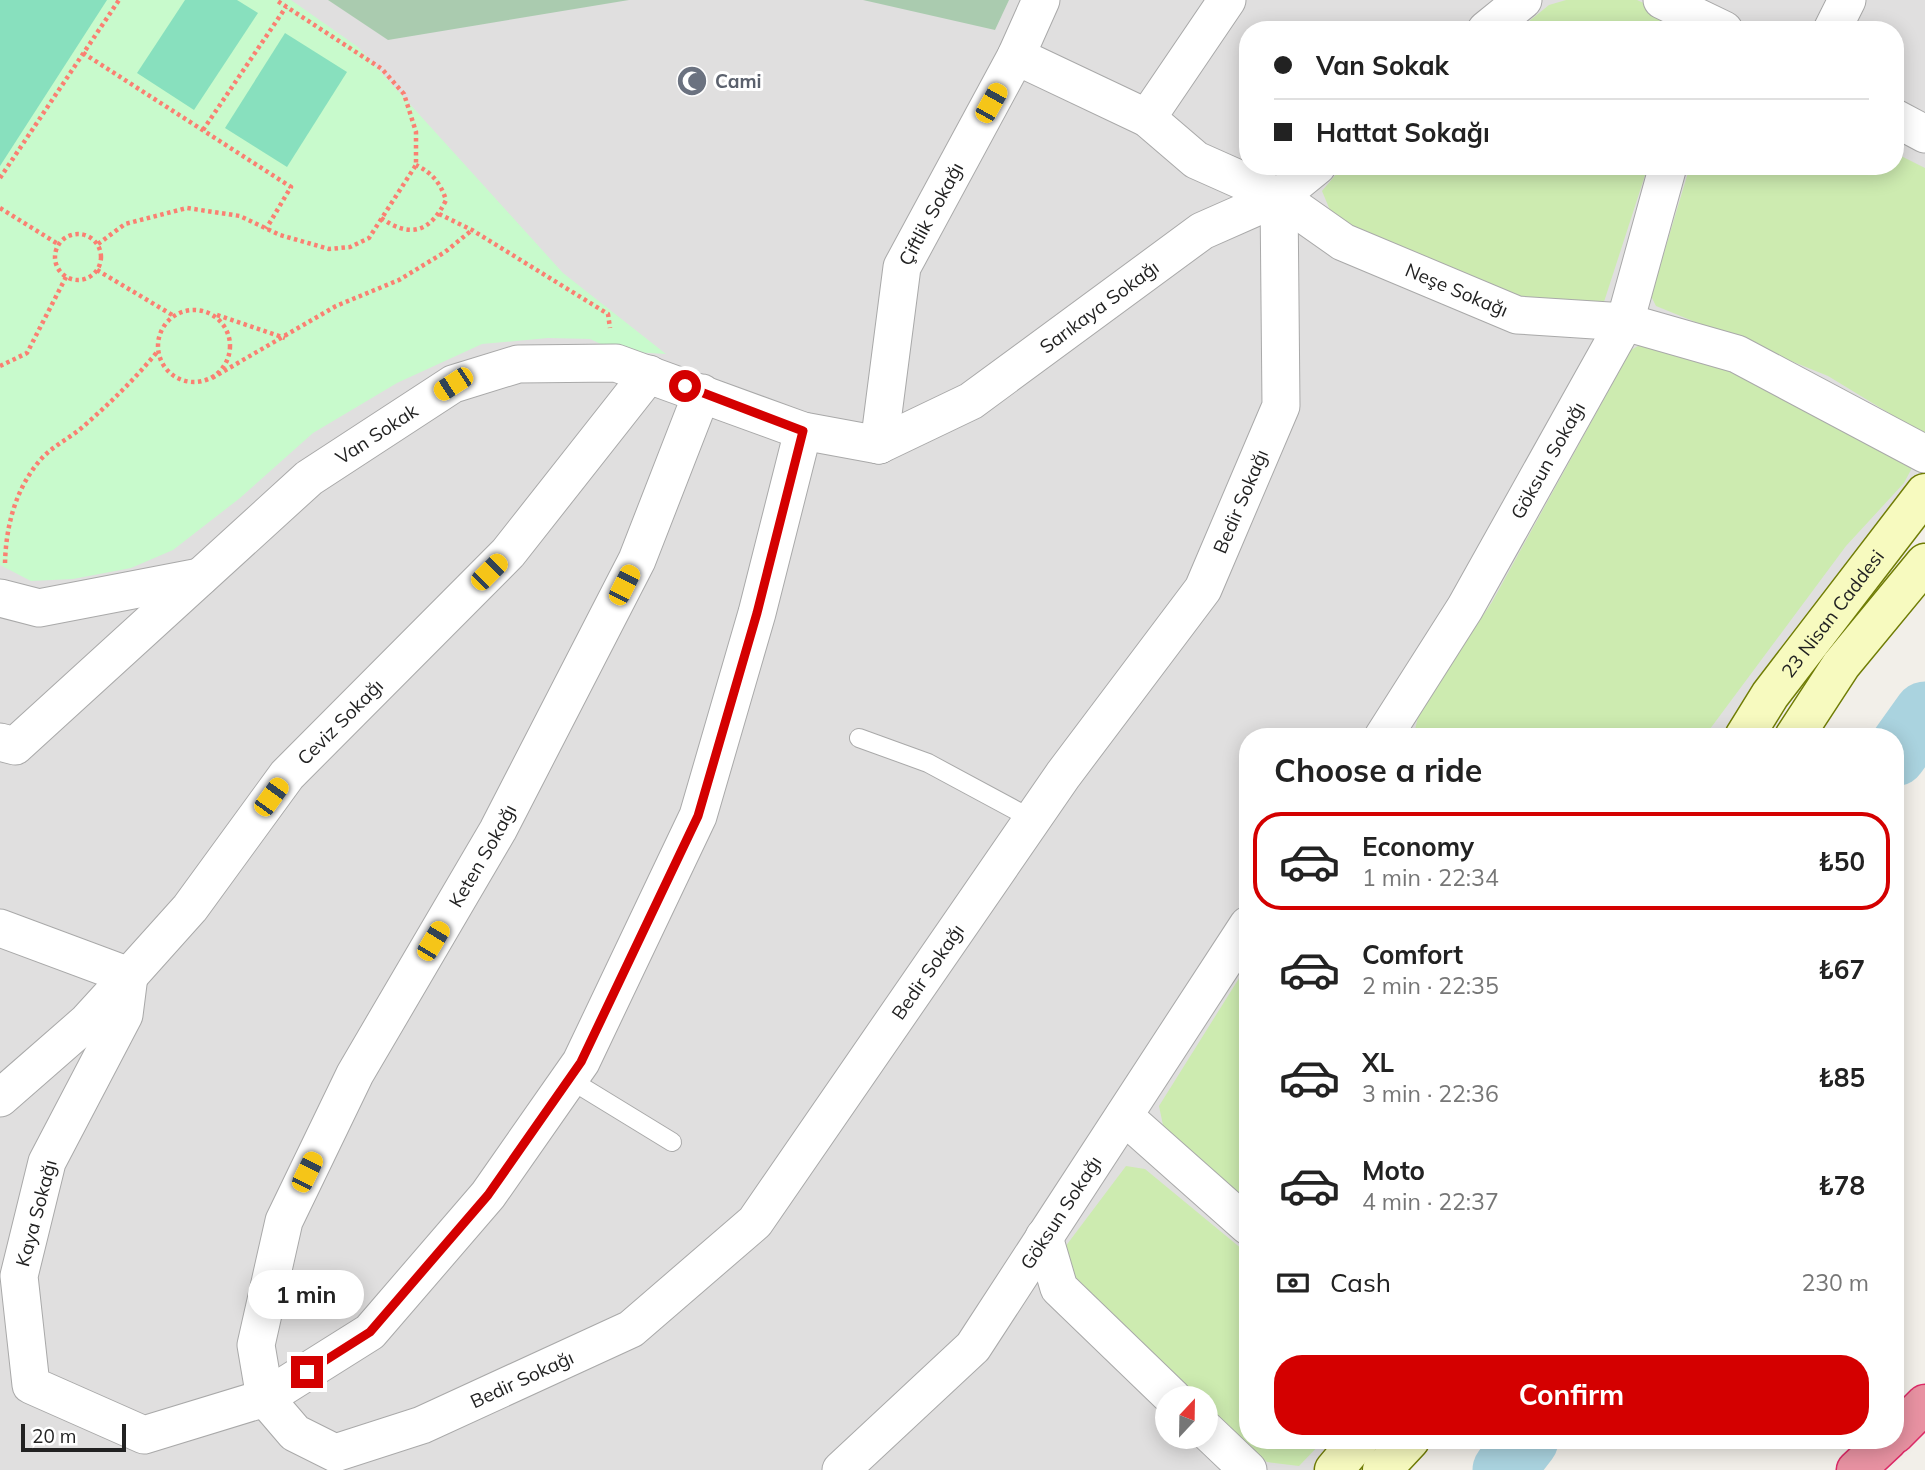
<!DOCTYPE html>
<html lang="en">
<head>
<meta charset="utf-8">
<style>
	body { margin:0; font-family:Mulish,sans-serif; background:#f2f2f2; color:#222; height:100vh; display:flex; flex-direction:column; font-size:26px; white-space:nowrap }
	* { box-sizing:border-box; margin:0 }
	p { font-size:23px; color:#767676 }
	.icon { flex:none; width:38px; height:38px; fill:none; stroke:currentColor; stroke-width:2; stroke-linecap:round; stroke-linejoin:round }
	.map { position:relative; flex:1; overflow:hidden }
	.drawer { position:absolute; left:1239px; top:728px; width:665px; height:721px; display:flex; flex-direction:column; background:#fff; border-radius:28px; box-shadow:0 4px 18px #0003 }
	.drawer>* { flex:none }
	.guide { position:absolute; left:1239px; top:21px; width:665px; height:154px; border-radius:28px; box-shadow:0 4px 18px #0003; display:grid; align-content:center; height:154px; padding:0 35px; background:#fff }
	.needle { width:46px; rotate:22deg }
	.tools { position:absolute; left:1155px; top:1386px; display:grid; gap:14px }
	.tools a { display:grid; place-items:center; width:63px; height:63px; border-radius:50%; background:#fff; box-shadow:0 4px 18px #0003; font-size:35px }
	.scale { position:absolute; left:21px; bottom:18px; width:105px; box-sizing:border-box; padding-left:7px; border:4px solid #222; border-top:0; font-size:19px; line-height:24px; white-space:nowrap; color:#222; -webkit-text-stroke:5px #fff; paint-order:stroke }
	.end { position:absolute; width:32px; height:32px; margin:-16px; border:9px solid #d40000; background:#fff; box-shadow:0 0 0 4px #fff }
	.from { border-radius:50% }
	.bubble { position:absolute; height:49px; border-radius:24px; background:#fff; box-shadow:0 4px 18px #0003; font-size:23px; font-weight:700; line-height:49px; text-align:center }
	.car { position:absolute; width:21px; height:42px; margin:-21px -10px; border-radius:9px; box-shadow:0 0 5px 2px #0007; background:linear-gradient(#f5c518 24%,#345 0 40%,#f5c518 0 76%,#345 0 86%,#f5c518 0) }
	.guide b { display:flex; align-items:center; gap:24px; height:66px; font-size:26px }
	.guide b+b { border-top:2px solid #e0e0e0 }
	.guide i { width:18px; height:18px; background:#222 }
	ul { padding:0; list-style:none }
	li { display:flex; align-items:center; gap:21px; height:98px; margin:0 14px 10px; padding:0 21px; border:4px solid transparent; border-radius:28px }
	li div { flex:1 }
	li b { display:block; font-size:26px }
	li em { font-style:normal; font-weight:700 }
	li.current { border-color:#d40000 }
	li>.icon { width:63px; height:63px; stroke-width:1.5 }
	h2 { padding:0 35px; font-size:32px; line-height:84px }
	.pay { display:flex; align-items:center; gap:18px; height:77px; padding:0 35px; font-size:26px }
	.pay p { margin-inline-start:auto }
	.cta { display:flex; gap:14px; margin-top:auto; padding:14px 35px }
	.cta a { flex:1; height:80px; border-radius:28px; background:#d40000; color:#fff; font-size:28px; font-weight:700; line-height:80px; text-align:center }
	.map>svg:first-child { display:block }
</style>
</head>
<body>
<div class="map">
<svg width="1925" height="1470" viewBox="0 0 1925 1470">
	<rect width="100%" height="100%" fill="#f2efe9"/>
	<path fill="#e0dfdf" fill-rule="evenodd" d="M0 0H1925V493L1744 737H1248V1440H1352L1324 1470H0ZM1248 30H1895V166H1248ZM1167 1398H1206V1437H1167Z"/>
	<g fill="#cdebb0">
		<path d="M1566 0H1637L1668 14 1672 30H1518L1549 5Z"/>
		<path d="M1895 153 1925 168V435L1828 376 1656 306 1651 296 1690 166H1895Z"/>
		<path d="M1343 166H1648L1603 305 1509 299 1337 227 1322 191Z"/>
		<path d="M1652 338 1740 369 1913 466 1904 483 1846 546 1704 737H1418L1414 734 1420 708 1492 602 1631 350Z"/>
		<path d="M1248 964V1210L1164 1130 1159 1106Z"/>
		<path d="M1126 1166 1145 1169 1248 1254V1440H1324L1299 1466 1267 1462 1206 1405V1398H1199L1073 1279 1062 1251Z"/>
	</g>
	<g fill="#aacbaf">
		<path d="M328 0H629L388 40Z"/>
		<path d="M863 0H1009L995 30Z"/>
	</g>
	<path fill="#c8facc" d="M0 0H291L358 47 563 273 666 354 616 351 590 339 548 338 482 344 397 383 313 433 240 498 173 550 131 568 73 579 31 581 0 565Z"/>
	<g fill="#88e0be">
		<path d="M0 0H107L0 166Z"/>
		<path d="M185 0H237L258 13 194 110 137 73Z"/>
		<path d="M285 33 347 72 287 167 225 128Z"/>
	</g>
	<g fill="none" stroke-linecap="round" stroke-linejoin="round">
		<g stroke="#aad3df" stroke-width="63">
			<path d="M1895 755 1925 713"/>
			<path d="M1504 1470 1527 1440"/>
		</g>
		<g stroke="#a9a9a9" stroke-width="20">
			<g id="lane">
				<path d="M859 738 928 763 1032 819"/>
				<path d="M569 1079 672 1142"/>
			</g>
		</g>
		<g stroke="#a9a9a9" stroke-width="39">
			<g id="street">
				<path d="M1662 0 1724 30"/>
				<path d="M1486 30 1523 0"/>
				<path d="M1832 30 1847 0"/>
				<path id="s1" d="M1016 56 1147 118 1196 160 1279 197 1343 242 1517 315 1625 322 1737 354 1925 454"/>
				<path d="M1147 118 1227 0"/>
				<path d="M1895 118 1925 134"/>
				<path id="s2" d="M879 445 971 401 1202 231 1279 197 1317 166"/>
				<path id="s3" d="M879 445 902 267 1016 56 1041 0"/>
				<path d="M0 598 39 608 200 577"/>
				<path id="s4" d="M1383 737 1465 608 1625 322 1668 166"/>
				<path id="s5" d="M0 742 15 746 309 478 453 384 518 364 616 363 803 431 879 445"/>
				<path d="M0 928 129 976 124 1015 47 1162 19 1276 31 1385 144 1435 265 1398 370 1332 488 1195 581 1062 698 816 757 613 803 431"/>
				<path id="s6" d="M0 1098 87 1022 129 976 190 908 287 775 508 553 649 374"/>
				<path d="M1124 1116 1248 1226"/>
				<path d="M1044 1237 1059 1288 1173 1398"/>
				<path id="s7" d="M265 1398 295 1433 335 1453 422 1425 631 1329 755 1222 1063 775 1203 589 1281 406 1279 197"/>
				<path id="s8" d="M265 1398 256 1345 284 1221 355 1074 498 830 637 560 702 393"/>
				<path d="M1206 1430 1248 1470"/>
				<path id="s9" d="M841 1470 973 1347 1248 925"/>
			</g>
		</g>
		<g stroke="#707d05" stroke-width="41">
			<g id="secondary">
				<path id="s10" d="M1744 737 1770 695 1925 493"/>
				<path d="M1794 737 1841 665 1925 563"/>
				<path d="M1334 1470 1359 1440"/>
				<path d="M1382 1470 1410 1440"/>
			</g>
		</g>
		<g stroke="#dc2a67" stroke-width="41">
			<g id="highway">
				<path d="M1895 1434 1925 1404"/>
				<path d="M1856 1470 1888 1440"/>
			</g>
		</g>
		<g stroke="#fa8072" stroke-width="4.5" stroke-dasharray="3.5 3.5" stroke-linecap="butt">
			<path d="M83 53 291 187 266 229"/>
			<path d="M203 130 286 7"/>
			<path d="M0 178 119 0"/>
			<path d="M0 208 58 244"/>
			<path d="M439 214 472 230 608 314 610 328"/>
			<path d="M381 218C410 238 430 233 446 200 440 182 432 173 416 165"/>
			<circle cx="78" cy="257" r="23"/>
			<path d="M98 244 125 224 187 208 240 216 280 235 329 249 350 247 369 238 416 165V132L404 94 382 69 276 0"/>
			<path d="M97 270 174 316"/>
			<circle cx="194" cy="346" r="36"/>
			<path d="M217 315 285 338"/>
			<path d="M0 366 27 353 66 277"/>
			<path d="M212 378 336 306 399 280 445 252 472 230"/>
			<path d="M5 563C6 525 16 487 42 458 54 445 72 437 85 425 111 402 135 379 157 352"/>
		</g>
		<use href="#lane" stroke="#fff" stroke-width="18"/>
		<use href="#street" stroke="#fff" stroke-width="37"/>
		<use href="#secondary" stroke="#f7fabf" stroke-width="38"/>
		<use href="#highway" stroke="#e892a2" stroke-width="38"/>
	</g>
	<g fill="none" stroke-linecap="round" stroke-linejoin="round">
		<path stroke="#d40000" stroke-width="9" d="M307 1372 370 1332 488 1195 581 1062 698 816 757 613 803 431 685 386"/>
	</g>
	<defs>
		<g id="mosque-disc" transform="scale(1.575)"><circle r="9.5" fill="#6b7280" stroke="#fff"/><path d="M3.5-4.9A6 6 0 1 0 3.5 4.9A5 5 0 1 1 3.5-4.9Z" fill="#fff"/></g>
	</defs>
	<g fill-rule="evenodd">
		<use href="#mosque-disc" x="692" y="81"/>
	</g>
	<g text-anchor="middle" stroke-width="6" stroke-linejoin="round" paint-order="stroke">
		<g font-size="19" font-weight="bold" fill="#5b616d" stroke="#fff" text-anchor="start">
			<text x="715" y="88">Cami</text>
		</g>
		<g font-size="19" fill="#222" stroke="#fff">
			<text dy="7" stroke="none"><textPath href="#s3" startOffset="240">Çiftlik Sokağı</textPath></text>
			<text dy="7" stroke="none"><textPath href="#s1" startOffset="502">Neşe Sokağı</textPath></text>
			<text dy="7" stroke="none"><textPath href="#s2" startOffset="261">Sarıkaya Sokağı</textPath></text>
			<text dy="7" stroke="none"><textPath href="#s5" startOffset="494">Van Sokak</textPath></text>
			<text dy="7" stroke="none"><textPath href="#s4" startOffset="322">Göksun Sokağı</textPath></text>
			<text dy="7" stroke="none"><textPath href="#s7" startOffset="1447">Bedir Sokağı</textPath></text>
			<text dy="7" stroke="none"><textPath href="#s10" startOffset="152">23 Nisan Caddesi</textPath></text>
			<text dy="7" stroke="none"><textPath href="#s6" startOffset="509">Ceviz Sokağı</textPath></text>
			<text dy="7" stroke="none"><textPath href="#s8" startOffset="597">Keten Sokağı</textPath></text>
			<text dy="7" stroke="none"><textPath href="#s7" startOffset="880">Bedir Sokağı</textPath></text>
			<text dy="7" stroke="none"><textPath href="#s9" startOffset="341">Göksun Sokağı</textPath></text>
			<text transform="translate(36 1213) rotate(-75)" y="7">Kaya Sokağı</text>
			<text dy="7" stroke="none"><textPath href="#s7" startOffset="292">Bedir Sokağı</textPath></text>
		</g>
	</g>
</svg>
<div class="tools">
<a><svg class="needle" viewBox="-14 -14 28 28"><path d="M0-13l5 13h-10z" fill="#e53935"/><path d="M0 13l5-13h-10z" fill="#767676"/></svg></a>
</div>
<div class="scale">20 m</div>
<i class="end from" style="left:685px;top:386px"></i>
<i class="end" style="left:307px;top:1372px"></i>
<div class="bubble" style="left:248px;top:1270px;width:116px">1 min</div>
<i class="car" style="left:991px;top:103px;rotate:29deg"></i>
<i class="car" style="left:453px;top:384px;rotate:237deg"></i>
<i class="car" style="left:489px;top:572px;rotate:45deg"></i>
<i class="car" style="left:624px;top:585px;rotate:27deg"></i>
<i class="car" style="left:271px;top:797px;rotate:36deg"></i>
<i class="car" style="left:433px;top:941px;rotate:31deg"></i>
<i class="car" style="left:307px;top:1172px;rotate:26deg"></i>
<div class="guide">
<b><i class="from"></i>Van Sokak</b>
<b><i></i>Hattat Sokağı</b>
</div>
<section class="drawer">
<h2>Choose a ride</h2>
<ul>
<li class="current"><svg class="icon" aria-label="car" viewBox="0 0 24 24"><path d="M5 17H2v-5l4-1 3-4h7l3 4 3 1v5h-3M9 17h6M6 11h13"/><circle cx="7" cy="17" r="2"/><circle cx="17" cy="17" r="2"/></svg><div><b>Economy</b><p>1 min · 22:34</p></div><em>₺50</em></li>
<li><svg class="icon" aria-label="car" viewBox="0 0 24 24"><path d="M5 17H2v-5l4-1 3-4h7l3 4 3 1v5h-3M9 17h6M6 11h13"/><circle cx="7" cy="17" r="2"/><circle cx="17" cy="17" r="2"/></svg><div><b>Comfort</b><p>2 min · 22:35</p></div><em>₺67</em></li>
<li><svg class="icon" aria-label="car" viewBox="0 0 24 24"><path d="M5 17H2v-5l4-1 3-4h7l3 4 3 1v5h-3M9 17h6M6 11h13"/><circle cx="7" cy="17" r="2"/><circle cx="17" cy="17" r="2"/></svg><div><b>XL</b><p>3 min · 22:36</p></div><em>₺85</em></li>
<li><svg class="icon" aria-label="car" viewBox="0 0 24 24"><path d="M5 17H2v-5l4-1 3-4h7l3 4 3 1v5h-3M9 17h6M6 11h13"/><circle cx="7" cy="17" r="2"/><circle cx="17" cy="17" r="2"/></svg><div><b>Moto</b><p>4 min · 22:37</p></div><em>₺78</em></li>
</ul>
<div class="pay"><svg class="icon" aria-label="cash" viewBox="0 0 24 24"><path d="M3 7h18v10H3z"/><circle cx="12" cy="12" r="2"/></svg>Cash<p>230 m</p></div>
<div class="cta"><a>Confirm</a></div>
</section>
</div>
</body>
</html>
